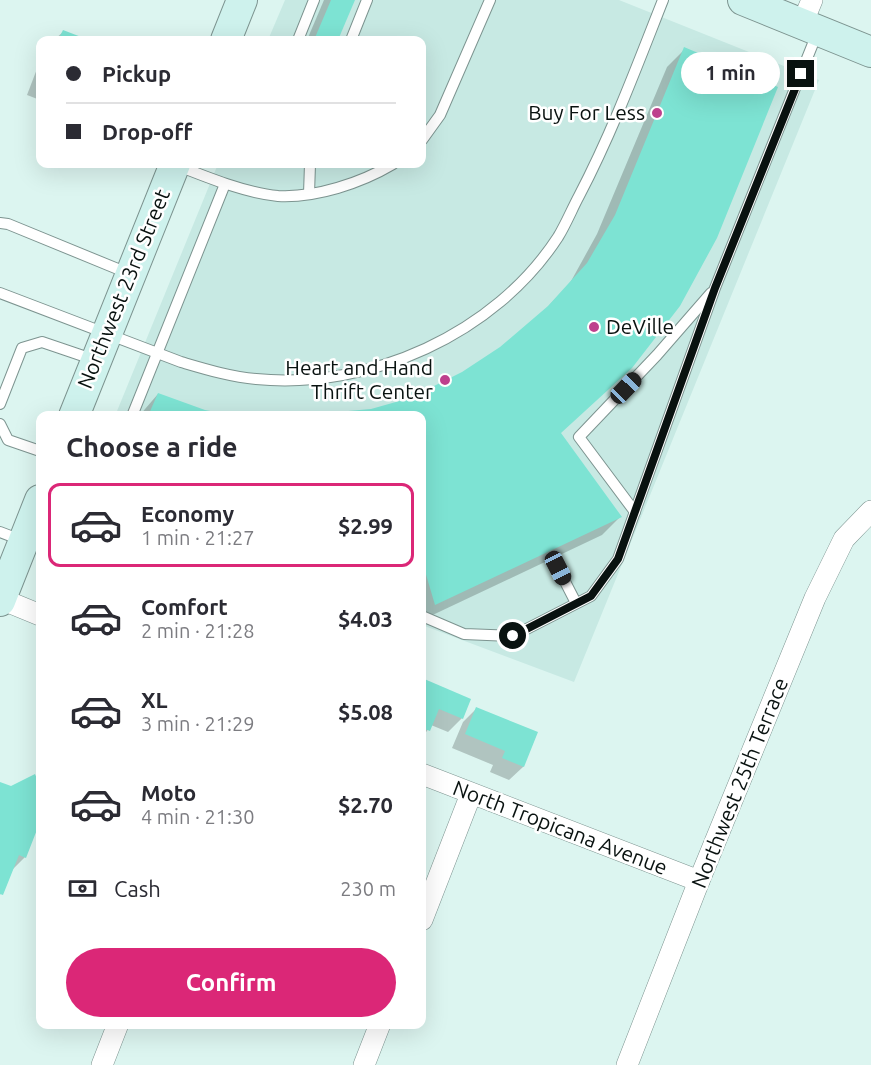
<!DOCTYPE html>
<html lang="en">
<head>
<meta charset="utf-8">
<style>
	body { margin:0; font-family:Ubuntu,sans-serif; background:#f2f2f3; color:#2b2b33; height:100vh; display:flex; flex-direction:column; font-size:22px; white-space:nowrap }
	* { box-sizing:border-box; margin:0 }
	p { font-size:20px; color:#7c7c81 }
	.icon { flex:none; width:33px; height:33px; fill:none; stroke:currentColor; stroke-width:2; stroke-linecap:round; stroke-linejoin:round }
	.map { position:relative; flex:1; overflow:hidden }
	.details { position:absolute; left:36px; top:411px; width:390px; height:618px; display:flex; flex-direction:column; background:#fff; border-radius:12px; box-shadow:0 6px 24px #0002 }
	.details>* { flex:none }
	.hud { position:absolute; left:36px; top:36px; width:390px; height:132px; border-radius:12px; box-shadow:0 6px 24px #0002; display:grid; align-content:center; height:132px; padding:0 30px; background:#fff }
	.end { position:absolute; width:27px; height:27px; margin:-14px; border:8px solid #091210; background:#fff; box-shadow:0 0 0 3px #fff }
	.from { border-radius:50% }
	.bubble { position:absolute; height:42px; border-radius:21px; background:#fff; box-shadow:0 6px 24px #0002; font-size:20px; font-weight:700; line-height:42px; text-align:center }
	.car { position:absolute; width:18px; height:36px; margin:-18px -9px; border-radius:8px; box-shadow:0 0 4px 2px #0007; background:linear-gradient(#222 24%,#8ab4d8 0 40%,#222 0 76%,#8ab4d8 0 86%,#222 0) }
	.hud b { display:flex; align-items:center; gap:21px; height:57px; font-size:22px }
	.hud b+b { border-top:2px solid #e1e1e2 }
	.hud i { width:15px; height:15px; background:#2b2b33 }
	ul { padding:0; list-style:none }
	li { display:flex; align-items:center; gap:18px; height:84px; margin:0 12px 9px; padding:0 18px; border:3px solid transparent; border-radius:12px }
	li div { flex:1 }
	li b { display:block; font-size:22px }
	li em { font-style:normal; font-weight:700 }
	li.current { border-color:#db2777 }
	li>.icon { width:54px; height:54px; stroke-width:1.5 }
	h2 { padding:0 30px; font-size:27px; line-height:72px }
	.pay { display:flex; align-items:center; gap:15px; height:66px; padding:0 30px; font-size:22px }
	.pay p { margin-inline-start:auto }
	.action { display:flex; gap:12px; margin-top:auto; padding:12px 30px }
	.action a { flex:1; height:69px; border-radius:36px; background:#db2777; color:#fff; font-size:24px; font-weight:700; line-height:69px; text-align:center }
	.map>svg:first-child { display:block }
</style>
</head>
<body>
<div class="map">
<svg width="871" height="1065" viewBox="0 0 871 1065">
	<rect width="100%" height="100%" fill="#dcf5f0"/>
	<path fill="#c7e9e3" d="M285 0H619L819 80 574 682 422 625V416H115L218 164H422V40H268Z"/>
	<g fill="#0003">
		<path d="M324 0H353L336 40H307Z"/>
		<path d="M63 32 86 40H54Z"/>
		<path d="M685 49 555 437 620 517 602 535 422 620V416H312L371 410 410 400 463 373 501 348 541 314 570 283 597 234 667 67Z"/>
		<path d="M40 61V100L27 95Z"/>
		<path d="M158 394 205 412 237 416H139Z"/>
		<path d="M423 680 469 700 462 718 448 732 431 725 422 738Z"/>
		<path d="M476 709 537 733 523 767 509 780 490 772 493 765 452 748 463 722Z"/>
		<path d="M34 776 40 790V818L25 857 11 871 0 895V784L11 788Z"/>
	</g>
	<g fill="#7de3d3">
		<path d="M331 0H355L338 40H314Z"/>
		<path d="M63 30 89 40H58Z"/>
		<path d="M684 47 778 87 717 238 680 306 632 368 561 433 622 517 435 605 422 561V416H314V414L371 409 410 398 462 372 500 347 548 306 587 263 615 215Z"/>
		<path d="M158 393 205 410 237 416H148Z"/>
		<path d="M422 678 471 699 463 719 439 709 430 731 422 728Z"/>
		<path d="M476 707 538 732 524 767 502 758 505 751 465 734Z"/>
		<path d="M35 774 40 786V822L26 858 19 855 3 895 0 894V782L11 786Z"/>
	</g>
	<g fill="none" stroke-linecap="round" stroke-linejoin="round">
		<g stroke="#7d9490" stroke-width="12">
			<g id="lane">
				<path d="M298 40 314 0"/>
				<path d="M351 40 367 0"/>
				<path d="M422 140 440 115 490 0"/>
				<path d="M176 165C206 177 246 193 278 196 316 198 361 183 393 164"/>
				<path d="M309 194 310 164"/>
				<path d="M0 223 8 224 130 274"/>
				<path d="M0 293 181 362C205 369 231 377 256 379 370 390 495 334 558 237 566 224 572 209 579 196 612 133 637 66 663 0"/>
				<path d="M0 404 22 348 42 342 95 360"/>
				<path d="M132 416 225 184"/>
				<path d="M0 424 8 440 40 451"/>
				<path d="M635 512 579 437 657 355 711 293"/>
				<path d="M0 532 21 540"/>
				<path d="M558 568 576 603"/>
				<path d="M422 616 464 634 513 636 591 596 618 559 715 288 818 31"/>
			</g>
		</g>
		<g stroke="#7d9490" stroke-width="22">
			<g id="street">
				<path d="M802 24 812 0"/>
				<path d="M1 599 40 615"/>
				<path d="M422 774 699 881"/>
				<path d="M422 920 471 794"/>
				<path d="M102 1065 118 1024"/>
				<path d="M364 1065 380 1024"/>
				<path d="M627 1065 699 881 815 598 844 539 871 511"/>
			</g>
		</g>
		<g stroke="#7d9490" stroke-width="32">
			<g id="secondary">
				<path d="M743 0 871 52"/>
				<path d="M226 40 242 0"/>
				<path d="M74 416 175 164"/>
				<path d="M0 601 40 500"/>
			</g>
		</g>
		<use href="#lane" stroke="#fff" stroke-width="10"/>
		<use href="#street" stroke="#fff" stroke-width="21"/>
		<use href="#secondary" stroke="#cef2ed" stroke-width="30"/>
	</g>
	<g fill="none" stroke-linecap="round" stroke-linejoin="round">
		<path stroke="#091210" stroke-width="8" d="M513 636 591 596 618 559 715 288 801 74"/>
	</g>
	<g fill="#be408d" stroke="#fff" stroke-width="2">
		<circle cx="657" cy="113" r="6"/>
		<circle cx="594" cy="327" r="6"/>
		<circle cx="445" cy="380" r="6"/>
	</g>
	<g text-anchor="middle" stroke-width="5" stroke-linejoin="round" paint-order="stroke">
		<g font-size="21" fill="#091210" stroke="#fff" text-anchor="end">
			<text x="645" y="120">Buy For Less</text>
			<text x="606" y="334" text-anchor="start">DeVille</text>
			<text x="433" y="375">Heart and Hand<tspan x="433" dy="24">Thrift Center</tspan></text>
		</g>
		<g font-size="21" fill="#091210" stroke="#fff">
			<text transform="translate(124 289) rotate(-68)" y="7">Northwest 23rd Street</text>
			<text transform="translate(740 783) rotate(-68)" y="7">Northwest 25th Terrace</text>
			<text transform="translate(560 828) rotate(21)" y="7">North Tropicana Avenue</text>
		</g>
	</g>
</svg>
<i class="end from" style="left:513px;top:636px"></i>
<i class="end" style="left:801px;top:74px"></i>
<div class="bubble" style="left:681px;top:52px;width:99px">1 min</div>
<i class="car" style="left:626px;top:388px;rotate:44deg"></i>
<i class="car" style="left:558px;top:568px;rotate:153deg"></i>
<div class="hud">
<b><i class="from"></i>Pickup</b>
<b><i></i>Drop-off</b>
</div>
<section class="details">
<h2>Choose a ride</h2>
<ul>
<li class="current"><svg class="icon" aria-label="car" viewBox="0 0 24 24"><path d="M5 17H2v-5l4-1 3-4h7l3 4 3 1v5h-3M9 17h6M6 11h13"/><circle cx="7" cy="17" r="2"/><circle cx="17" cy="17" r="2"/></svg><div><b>Economy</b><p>1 min · 21:27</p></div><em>$2.99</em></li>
<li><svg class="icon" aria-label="car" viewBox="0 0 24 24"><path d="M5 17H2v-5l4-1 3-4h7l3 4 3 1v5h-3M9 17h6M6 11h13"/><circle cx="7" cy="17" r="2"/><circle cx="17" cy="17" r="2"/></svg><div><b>Comfort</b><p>2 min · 21:28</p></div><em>$4.03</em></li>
<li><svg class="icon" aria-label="car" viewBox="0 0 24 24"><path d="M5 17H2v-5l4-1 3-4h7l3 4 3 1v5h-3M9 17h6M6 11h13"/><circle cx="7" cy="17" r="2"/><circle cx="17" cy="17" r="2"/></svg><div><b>XL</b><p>3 min · 21:29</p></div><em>$5.08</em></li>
<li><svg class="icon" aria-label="car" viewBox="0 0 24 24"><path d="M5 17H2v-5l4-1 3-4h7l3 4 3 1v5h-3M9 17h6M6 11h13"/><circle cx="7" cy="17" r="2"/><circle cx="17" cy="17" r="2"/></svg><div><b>Moto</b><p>4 min · 21:30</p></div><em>$2.70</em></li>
</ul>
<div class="pay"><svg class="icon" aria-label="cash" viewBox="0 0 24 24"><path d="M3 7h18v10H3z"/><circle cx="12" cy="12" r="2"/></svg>Cash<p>230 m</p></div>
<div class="action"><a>Confirm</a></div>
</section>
</div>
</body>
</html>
